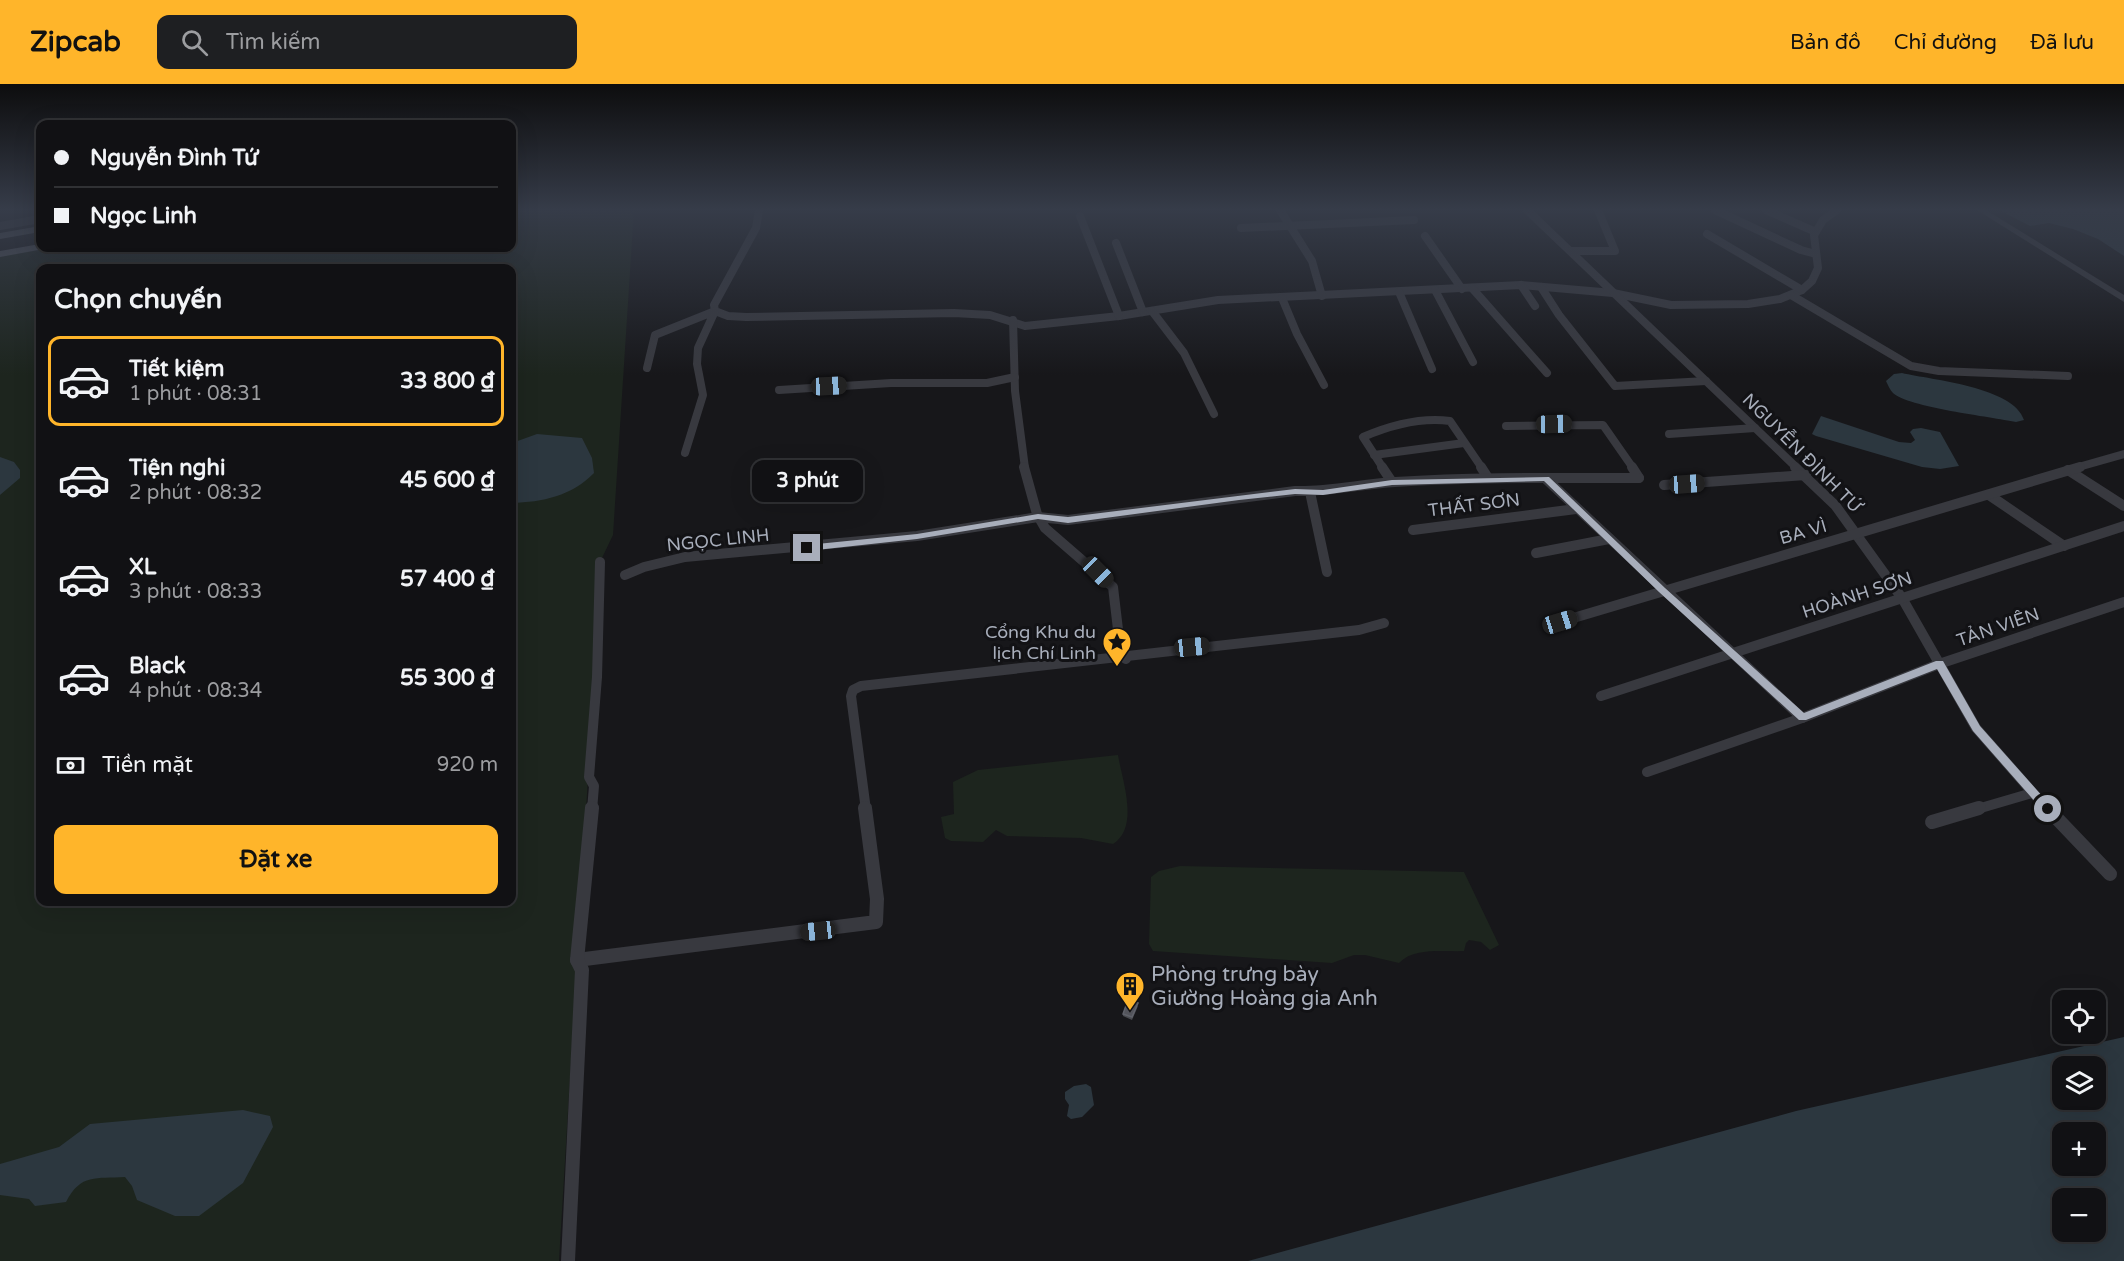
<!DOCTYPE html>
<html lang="vi">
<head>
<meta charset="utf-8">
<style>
	body { margin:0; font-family:"Varela Round",sans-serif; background:#1e1f22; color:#f1f3f6; height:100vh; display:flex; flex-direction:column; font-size:22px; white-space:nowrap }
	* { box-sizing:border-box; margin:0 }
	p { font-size:20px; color:#9c9da0 }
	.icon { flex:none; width:33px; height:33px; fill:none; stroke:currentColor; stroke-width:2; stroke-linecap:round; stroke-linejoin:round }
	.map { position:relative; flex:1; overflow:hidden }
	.panel { position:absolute; left:36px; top:180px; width:480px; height:642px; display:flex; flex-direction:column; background:#111114; border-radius:12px; box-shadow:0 6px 24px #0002,0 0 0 2px #303134 }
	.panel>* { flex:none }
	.hud { position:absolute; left:36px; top:36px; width:480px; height:132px; border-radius:12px; box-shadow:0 6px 24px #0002,0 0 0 2px #303134; display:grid; align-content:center; height:132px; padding:0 18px; background:#111114 }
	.tools { position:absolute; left:2052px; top:906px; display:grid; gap:12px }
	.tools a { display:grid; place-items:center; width:54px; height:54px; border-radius:12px; background:#111114; box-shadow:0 6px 24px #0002,0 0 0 2px #303134; font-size:30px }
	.end { position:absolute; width:27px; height:27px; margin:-14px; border:8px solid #a8aebb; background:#111; box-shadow:0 0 0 3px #111 }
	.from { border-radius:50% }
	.bubble { position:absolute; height:42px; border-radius:12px; background:#111114; box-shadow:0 6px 24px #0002,0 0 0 2px #303134; font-size:20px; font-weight:800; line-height:42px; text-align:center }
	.car { position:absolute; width:18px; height:36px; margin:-18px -9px; border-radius:8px; box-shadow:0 0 4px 2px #0007; background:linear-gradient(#222 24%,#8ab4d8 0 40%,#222 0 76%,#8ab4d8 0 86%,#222 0) }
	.hud b { display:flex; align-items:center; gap:21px; height:57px; font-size:22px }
	.hud b+b { border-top:2px solid #303134 }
	.hud i { width:15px; height:15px; background:#f1f3f6 }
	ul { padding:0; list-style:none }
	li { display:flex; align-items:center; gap:18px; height:90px; margin:0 12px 9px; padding:0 6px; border:3px solid transparent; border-radius:12px }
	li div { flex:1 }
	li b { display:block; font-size:22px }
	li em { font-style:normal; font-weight:800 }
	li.current { border-color:#ffb52a }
	li>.icon { width:54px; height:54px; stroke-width:1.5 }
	h2 { padding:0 18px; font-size:27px; line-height:72px }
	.pay { display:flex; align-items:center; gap:15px; height:66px; padding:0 18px; font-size:22px }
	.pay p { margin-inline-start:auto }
	.action { display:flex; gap:12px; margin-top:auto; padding:12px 18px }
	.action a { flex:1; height:69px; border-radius:12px; background:#ffb52a; color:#111; font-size:24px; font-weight:800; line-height:69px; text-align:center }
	header { display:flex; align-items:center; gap:36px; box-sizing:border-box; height:84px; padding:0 30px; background:#ffb52a; color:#111 }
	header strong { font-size:28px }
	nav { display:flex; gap:33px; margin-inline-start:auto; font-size:21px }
	.search { width:420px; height:54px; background:#1e1f22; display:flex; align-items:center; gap:15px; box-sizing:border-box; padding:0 21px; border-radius:12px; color:#9c9da0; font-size:22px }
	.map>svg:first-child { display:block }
</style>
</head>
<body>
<header>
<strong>Zipcab</strong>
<div class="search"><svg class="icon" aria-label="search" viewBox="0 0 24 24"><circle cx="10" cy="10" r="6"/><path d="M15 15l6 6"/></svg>Tìm kiếm</div>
<nav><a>Bản đồ</a><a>Chỉ đường</a><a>Đã lưu</a></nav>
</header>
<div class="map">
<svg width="2124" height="1177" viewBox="0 0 2124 1177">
	<rect width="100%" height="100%" fill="#17171a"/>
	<g fill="#1d251e" fill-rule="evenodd">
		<path d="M512 126H634L613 451 601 476 559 1177H0V172L52 164H512ZM40 184H512V818H40Z"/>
		<path d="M1118 671C1122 696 1140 743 1113 760L1081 754 1007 752 996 746 983 758 951 757 945 754 941 733 954 730 953 698 978 686Z"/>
		<path d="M1180 782 1464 788 1499 861 1490 866 1481 858 1469 856 1466 859 1464 867C1444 868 1414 863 1399 879L1365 871H1354L1332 879 1153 867 1149 860 1151 793 1159 787Z"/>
	</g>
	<g fill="#2c373f" fill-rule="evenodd">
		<path d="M1999 126H2124V172L2098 155 2073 145 2049 139 2030 142Z"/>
		<path d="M1902 289C1932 296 2014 303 2024 336L2016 338C1992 333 1907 323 1893 309 1890 306 1888 301 1886 297L1894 290Z"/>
		<path d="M1821 332 1899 358 1911 359 1915 356 1910 348 1913 345 1921 344 1940 348 1959 382 1940 385 1922 383 1816 352 1812 350Z"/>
		<path d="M537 350 582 354 592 374 594 389C572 412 542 418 512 419V359Z"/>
		<path d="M0 373 14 378 20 386V394L0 411Z"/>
		<path d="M2124 953V1177H1248L1796 1027ZM2062 982H2096V1016H2062ZM2062 1048H2096V1082H2062ZM2062 1114H2096V1148H2062Z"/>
		<path d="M1086 1000 1091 1003 1094 1021 1082 1033 1071 1035 1067 1032 1069 1021 1065 1015V1008L1074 1002Z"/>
		<path d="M243 1026 270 1032 273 1043 243 1099 199 1132H175L137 1116 132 1102 125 1093C96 1095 81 1089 66 1118L35 1122 29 1115 0 1111V1080L59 1063 90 1040Z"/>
	</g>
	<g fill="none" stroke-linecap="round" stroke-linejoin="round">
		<g stroke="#38393f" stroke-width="8">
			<path d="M759 126 756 144 714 221 715 227 728 232 746 233 954 229 990 231 1025 242 1119 232 1218 216 1521 201 1613 209 1671 221 1748 220 1780 215 1802 206 1812 197 1818 184 1814 151 1823 136 1837 126"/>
			<path d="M1280 126 1312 177 1322 212"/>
			<path d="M1527 126 1797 384"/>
			<path d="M1715 126 1801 166 1816 170"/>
			<path d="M1766 126 1816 148"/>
			<path d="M1080 132 1119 232"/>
			<path d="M0 142 40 135"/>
			<path d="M1241 144 1414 136"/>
			<path d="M1707 150 1802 206"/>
			<path d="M1425 152 1462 205"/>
			<path d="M1116 159 1143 228"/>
			<path d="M1571 167H1615L1598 126"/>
			<path d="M1521 201 1535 222"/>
			<path d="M1541 203 1559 231 1615 302 1706 297"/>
			<path d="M1472 204 1547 289"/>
			<path d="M1435 206 1473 278"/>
			<path d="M1399 208 1432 285"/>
			<path d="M1791 211 1911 282 1939 287 2068 292"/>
			<path d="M1282 214 1297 250 1324 301"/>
			<path d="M1152 227 1184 269 1214 330"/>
			<path d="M1013 236 1015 307 1025 384"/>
			<path d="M647 284 655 251 715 227 698 264 697 280 703 311 685 369"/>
			<path d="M779 306 891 299H987L1015 293"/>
			<path d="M1506 342 1603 341 1633 384"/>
			<path d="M1669 350 1755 344"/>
			<path d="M1374 371 1464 359"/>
			<path d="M1383 384 1363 353C1391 341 1420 333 1450 337L1482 384"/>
			<path d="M2075 384 2124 370"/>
		</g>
		<g stroke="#38393f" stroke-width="10">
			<path d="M1024 383 1037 430 1045 444 1113 503 1121 571 1126 575"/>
			<path d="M1382 383 1392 398"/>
			<path d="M1481 383 1488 394"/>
			<path d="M1632 383 1639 394"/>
			<path d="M1795 383 1835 421 1902 514 1976 644 2048 726"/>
			<path d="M2068 386 2124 422"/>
			<path d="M1546 395 1802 634"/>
			<path d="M1664 401 1806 391"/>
			<path d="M1310 408 1327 488"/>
			<path d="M1989 411 2064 462"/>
			<path d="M1413 446 1576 425"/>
			<path d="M1536 469 1609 455"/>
			<path d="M625 491 644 483 685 473 917 452 1038 433 1068 436 1295 407C1329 408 1361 400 1395 398 1477 393 1558 394 1639 394"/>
			<path d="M1560 538 2080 383"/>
			<path d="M1601 612 2124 442"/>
			<path d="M1647 688 1802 634 1939 580 2124 518"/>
			<path d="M592 726 594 702 589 693 597 593 600 478"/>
			<path d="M866 726 851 612 853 606 861 602 1359 546 1384 539"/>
			<path d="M1974 726 2032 709"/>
		</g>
		<g stroke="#38393f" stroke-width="14">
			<path d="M2047 724 2110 790"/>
			<path d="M1932 738 1979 724"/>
			<path d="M577 876 876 838 877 815 865 724"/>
			<path d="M568 1177 582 886 577 876 592 724"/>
		</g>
		<path fill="#38393f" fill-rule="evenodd" d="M1977 126H1986L2124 211V218Z"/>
		<g fill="#53565e" fill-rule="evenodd">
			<path d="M40 142V148L0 155V149Z"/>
			<path d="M40 160V164H45L44 165 0 173V167Z"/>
		</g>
	</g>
	<path fill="#484a4f" d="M1138 922 1132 936 1123 932V930Z"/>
	<path fill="#53545b" stroke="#60626a" stroke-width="1.5" d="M1128 916 1138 919 1132 933 1123 930Z"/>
	<linearGradient id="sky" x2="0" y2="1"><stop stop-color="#0d0d0e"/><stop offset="0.43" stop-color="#363c49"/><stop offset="1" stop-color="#363c49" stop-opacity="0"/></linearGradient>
	<rect width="2124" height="291" fill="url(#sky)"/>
	<path fill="#a8aebb" d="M1549 393 1665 504 1804 629 1936 577H1943L1980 642 2051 722V728H2044L1973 647 1937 585 1806 636H1799L1659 508 1544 397 1392 401 1323 411 1295 410 1239 416 1068 439 1038 435 917 455 807 467 802 464 807 461 917 450 1038 430 1068 433 1295 405 1323 406 1392 396Z"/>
	<defs>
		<g id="sight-pin" transform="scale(1.5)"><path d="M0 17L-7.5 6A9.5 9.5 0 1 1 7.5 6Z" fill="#ffb52a" stroke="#121215"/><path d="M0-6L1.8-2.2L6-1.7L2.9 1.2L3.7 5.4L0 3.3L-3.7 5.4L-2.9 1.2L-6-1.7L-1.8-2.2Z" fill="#111"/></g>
		<g id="building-pin" transform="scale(1.5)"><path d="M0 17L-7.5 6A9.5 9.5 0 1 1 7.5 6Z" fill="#ffb52a" stroke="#121215"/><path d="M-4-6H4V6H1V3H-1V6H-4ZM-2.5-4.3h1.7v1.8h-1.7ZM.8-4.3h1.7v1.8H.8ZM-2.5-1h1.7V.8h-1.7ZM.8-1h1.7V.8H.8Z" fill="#111"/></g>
	</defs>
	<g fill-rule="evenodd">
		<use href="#sight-pin" x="1117" y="558"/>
		<use href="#building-pin" x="1130" y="902"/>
	</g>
	<g text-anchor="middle" stroke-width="6" stroke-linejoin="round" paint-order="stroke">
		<g font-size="18" fill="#a8aebb" stroke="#121215">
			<text transform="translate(1802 369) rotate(45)" y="6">NGUYỄN ĐÌNH TỨ</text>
			<text transform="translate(1474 421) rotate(-7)" y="6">THẤT SƠN</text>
			<text transform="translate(1803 448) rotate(-16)" y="6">BA VÌ</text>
			<text transform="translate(718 456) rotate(-6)" y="6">NGỌC LINH</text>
			<text transform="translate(1857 511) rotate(-18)" y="6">HOÀNH SƠN</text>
			<text transform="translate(1998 543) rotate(-19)" y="6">TẢN VIÊN</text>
		</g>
		<g font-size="18" fill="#a8aebb" stroke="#121215" text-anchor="end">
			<text x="1096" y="554">Cổng Khu du<tspan x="1096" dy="21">lịch Chí Linh</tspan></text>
		</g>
		<g font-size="21" fill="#a8aebb" stroke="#121215" text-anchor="start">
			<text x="1151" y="897">Phòng trưng bày<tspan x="1151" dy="24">Giường Hoàng gia Anh</tspan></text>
		</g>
	</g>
</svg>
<div class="tools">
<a><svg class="icon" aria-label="locate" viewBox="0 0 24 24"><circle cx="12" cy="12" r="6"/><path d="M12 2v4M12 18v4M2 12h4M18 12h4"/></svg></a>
<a><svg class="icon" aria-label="layers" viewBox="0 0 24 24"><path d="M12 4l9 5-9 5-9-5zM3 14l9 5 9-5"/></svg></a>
<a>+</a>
<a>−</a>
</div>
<i class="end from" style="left:2048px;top:725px"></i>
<i class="end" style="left:807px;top:464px"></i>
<div class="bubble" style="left:752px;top:376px;width:111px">3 phút</div>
<i class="car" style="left:829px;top:302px;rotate:87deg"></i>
<i class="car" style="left:1554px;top:340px;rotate:89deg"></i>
<i class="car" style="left:1687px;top:400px;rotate:86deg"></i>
<i class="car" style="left:1098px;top:488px;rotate:135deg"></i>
<i class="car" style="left:1560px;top:538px;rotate:73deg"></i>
<i class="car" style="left:1192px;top:563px;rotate:84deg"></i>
<i class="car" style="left:818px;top:847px;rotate:264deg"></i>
<div class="hud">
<b><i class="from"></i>Nguyễn Đình Tứ</b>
<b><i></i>Ngọc Linh</b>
</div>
<section class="panel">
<h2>Chọn chuyến</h2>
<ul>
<li class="current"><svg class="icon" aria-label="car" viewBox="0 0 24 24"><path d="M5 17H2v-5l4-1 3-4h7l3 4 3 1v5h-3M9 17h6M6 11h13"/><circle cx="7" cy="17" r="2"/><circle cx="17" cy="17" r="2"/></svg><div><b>Tiết kiệm</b><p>1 phút · 08:31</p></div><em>33 800 ₫</em></li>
<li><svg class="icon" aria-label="car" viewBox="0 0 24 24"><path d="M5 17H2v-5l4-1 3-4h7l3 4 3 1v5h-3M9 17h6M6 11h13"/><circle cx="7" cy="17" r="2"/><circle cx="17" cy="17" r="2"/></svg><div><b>Tiện nghi</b><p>2 phút · 08:32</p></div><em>45 600 ₫</em></li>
<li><svg class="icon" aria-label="car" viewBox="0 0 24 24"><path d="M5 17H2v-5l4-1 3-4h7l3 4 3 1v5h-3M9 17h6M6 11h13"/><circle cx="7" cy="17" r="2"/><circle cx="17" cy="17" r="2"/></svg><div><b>XL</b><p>3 phút · 08:33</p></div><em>57 400 ₫</em></li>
<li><svg class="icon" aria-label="car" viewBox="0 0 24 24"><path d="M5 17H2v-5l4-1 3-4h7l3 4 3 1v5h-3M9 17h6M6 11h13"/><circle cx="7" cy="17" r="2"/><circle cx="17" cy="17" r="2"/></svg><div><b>Black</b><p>4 phút · 08:34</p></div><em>55 300 ₫</em></li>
</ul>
<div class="pay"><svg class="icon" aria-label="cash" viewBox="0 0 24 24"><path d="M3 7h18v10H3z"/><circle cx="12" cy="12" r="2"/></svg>Tiền mặt<p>920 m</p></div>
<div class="action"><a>Đặt xe</a></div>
</section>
</div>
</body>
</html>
